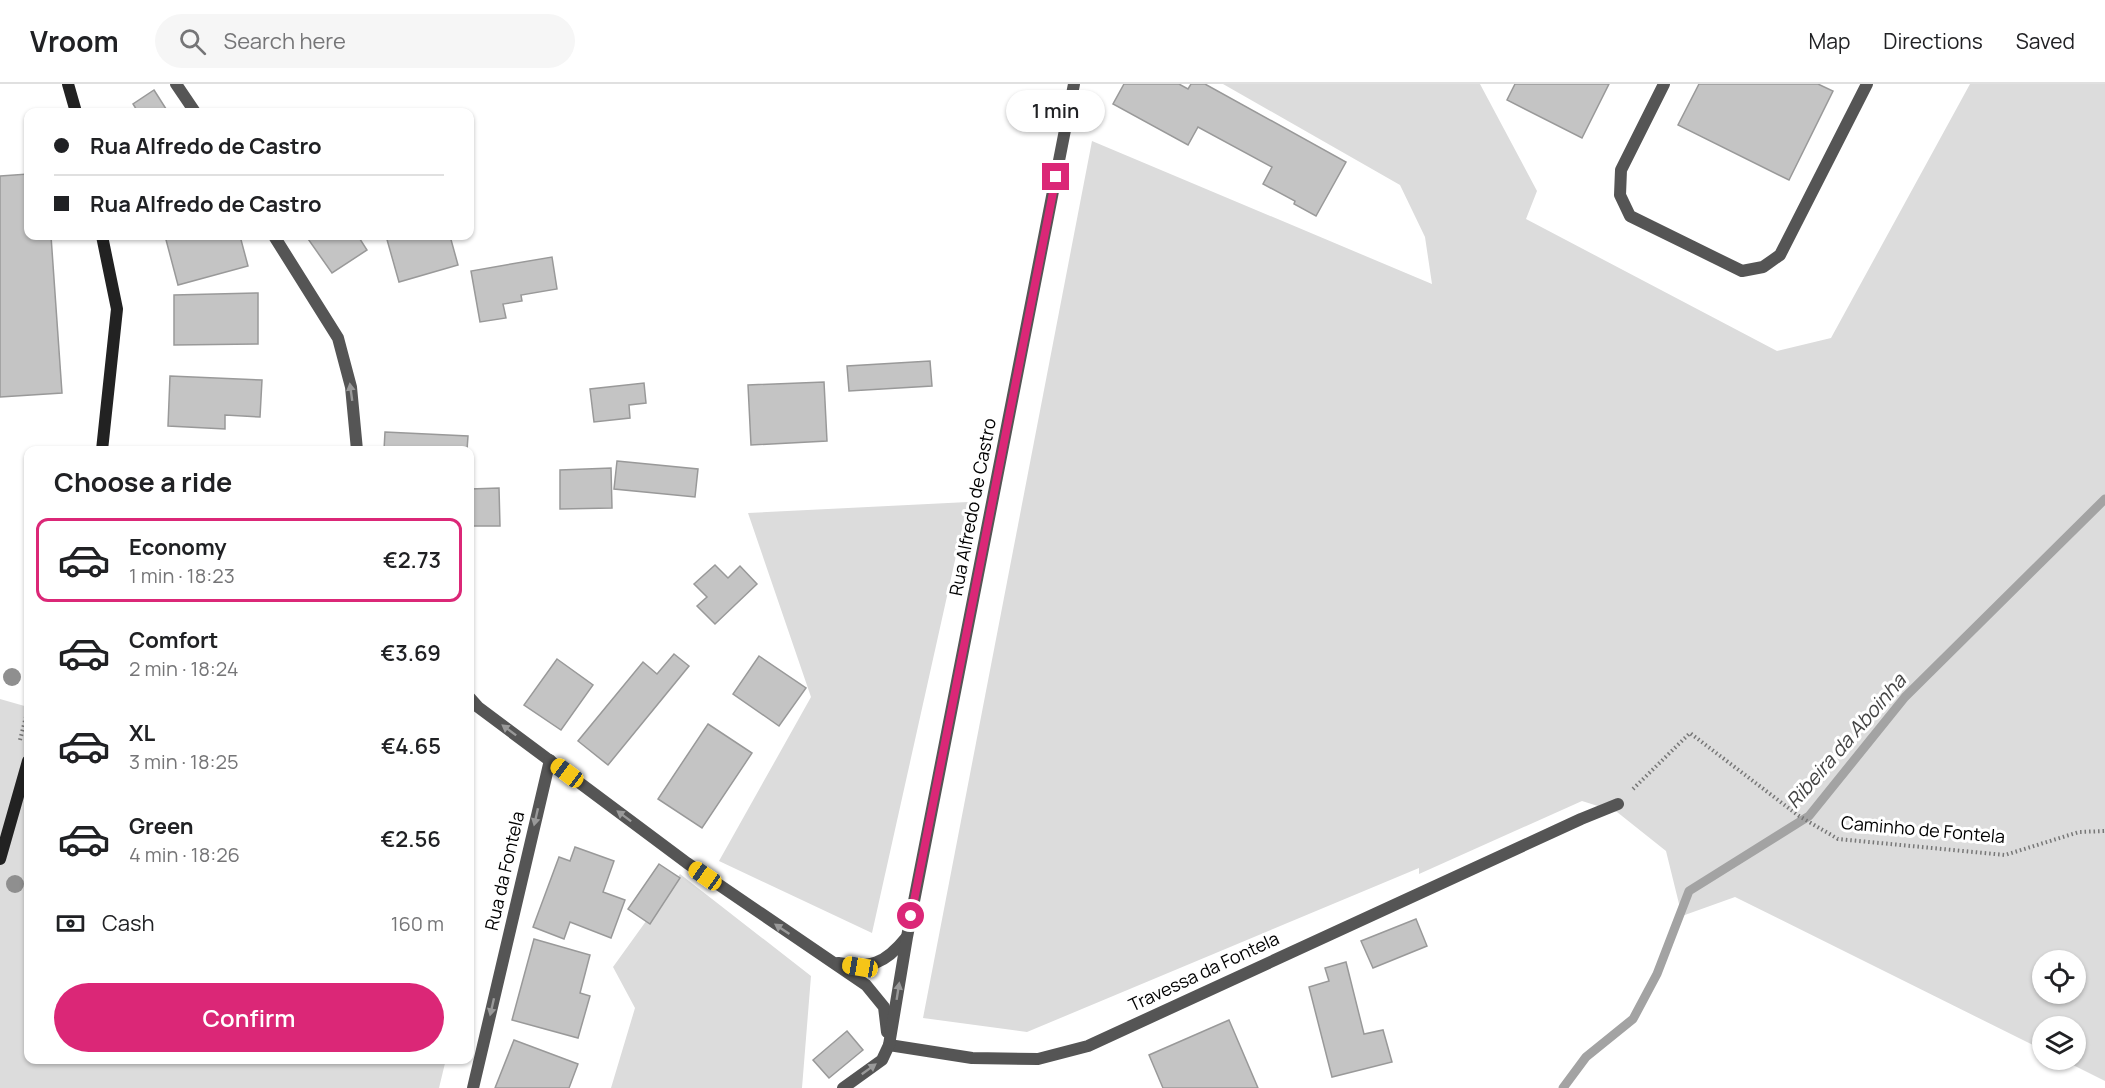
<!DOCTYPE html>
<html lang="en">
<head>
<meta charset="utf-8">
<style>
	body { margin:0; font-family:Manrope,sans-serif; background:#f6f6f6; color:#202124; height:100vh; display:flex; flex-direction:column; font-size:22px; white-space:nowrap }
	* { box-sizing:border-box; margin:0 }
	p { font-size:20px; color:#757577 }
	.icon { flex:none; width:33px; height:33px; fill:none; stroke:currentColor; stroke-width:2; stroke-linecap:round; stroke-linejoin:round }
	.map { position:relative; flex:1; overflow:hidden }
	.sheet { position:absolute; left:24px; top:362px; width:450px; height:618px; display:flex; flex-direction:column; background:#fff; border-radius:12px; box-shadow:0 2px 4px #0004 }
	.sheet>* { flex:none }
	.banner { position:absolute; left:24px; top:24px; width:450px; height:132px; border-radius:12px; box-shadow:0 2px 4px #0004; display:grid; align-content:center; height:132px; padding:0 30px; background:#fff }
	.buttons { position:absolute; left:2032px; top:866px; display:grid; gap:12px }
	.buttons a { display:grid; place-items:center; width:54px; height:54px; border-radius:50%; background:#fff; box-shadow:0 2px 4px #0004; font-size:30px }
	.end { position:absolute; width:27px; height:27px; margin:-14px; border:8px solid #db2777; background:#fff; box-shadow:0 0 0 3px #fff }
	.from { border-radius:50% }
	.bubble { position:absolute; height:42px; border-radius:21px; background:#fff; box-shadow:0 2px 4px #0004; font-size:20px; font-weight:600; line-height:42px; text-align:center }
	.car { position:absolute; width:18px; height:36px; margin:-18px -9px; border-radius:8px; box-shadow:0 0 4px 2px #0007; background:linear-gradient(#f5c518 24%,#345 0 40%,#f5c518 0 76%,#345 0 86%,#f5c518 0) }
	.banner b { display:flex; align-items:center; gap:21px; height:57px; font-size:22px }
	.banner b+b { border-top:2px solid #e0e0e0 }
	.banner i { width:15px; height:15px; background:#202124 }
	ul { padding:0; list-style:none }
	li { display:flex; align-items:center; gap:18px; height:84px; margin:0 12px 9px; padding:0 18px; border:3px solid transparent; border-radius:12px }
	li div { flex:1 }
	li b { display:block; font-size:22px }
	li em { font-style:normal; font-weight:600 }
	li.current { border-color:#db2777 }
	li>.icon { width:54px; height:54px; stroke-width:1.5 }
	h2 { padding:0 30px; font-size:27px; line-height:72px }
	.pay { display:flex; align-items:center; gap:15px; height:66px; padding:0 30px; font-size:22px }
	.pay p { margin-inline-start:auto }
	.cta { display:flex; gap:12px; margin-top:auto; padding:12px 30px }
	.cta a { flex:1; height:69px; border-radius:36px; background:#db2777; color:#fff; font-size:24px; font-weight:600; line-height:69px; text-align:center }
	header { display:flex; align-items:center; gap:36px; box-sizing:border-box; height:84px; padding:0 30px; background:#fff; border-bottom:2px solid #e0e0e0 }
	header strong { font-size:28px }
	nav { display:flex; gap:33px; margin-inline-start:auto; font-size:21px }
	.search { width:420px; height:54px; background:#f6f6f6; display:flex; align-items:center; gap:15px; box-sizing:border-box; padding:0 21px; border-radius:33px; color:#757577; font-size:22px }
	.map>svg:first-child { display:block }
</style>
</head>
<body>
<header>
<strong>Vroom</strong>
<div class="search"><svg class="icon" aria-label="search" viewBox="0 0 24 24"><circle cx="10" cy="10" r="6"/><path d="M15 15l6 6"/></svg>Search here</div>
<nav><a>Map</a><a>Directions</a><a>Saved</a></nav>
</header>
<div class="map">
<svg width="2105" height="1004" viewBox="0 0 2105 1004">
	<rect width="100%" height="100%" fill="#fff"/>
	<g fill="#dcdcdc" fill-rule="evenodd">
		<path d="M1223 0H1480L1537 107 1526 135 1777 267 1831 254 1970 0H2105V997L2061 975H2076V942H2043V966L1735 813 1682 832 1666 767 1617 728 1582 717 1419 790V784L1027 948 923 934 1092 57 1432 200 1425 153 1400 101ZM2043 876H2076V909H2043Z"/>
		<path d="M968 418 872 849 719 777 811 613 748 429Z"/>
		<path d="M0 615 28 623V975H446L439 1004H0Z"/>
		<path d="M680 790 811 892 802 1004H611L635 924 613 883Z"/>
	</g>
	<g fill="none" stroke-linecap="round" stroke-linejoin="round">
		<path stroke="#a3a3a3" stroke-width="9" d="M1563 1004 1586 973 1633 935 1657 890 1689 807 1809 732 1905 613 2105 415"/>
	</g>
	<g fill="#c4c4c4" stroke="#999" stroke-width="1.5">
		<path d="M1124 0H1179L1188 5 1191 0H1205L1346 78 1316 132 1294 120 1295 117 1263 100 1272 83 1198 43 1188 61 1113 20Z"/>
		<path d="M1515 0H1609L1582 54 1507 16Z"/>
		<path d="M1699 0H1818L1833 7 1789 96 1678 41Z"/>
		<path d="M154 6 168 28H138L133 20Z"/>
		<path d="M28 90V152H51L62 309 0 313V92Z"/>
		<path d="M165 152H240L248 182 178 201Z"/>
		<path d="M306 152H358L367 166 332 189Z"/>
		<path d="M386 152H450L458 181 399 198Z"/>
		<path d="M552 173 557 205 521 211 522 217 503 220 506 234 480 238 471 187Z"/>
		<path d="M258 209V260L174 261V211Z"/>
		<path d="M930 277 932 302 849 307 847 282Z"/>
		<path d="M170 292 262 296 260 333 225 331V345L168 342Z"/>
		<path d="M824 298 827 357 751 361 748 301Z"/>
		<path d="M644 299 646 319 629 321 630 334 594 338 590 305Z"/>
		<path d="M385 348 468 352 467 366H384Z"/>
		<path d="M617 377 698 385 695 413 614 405Z"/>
		<path d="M611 384 612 424 560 425V386Z"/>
		<path d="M499 404 500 442H470V405Z"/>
		<path d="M715 481 728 494 740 482 757 500 715 540 697 522 707 513 694 500Z"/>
		<path d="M674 570 689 582 608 681 578 657 643 578 657 590Z"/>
		<path d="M759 572 806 604 779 642 733 610Z"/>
		<path d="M557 575 593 601 561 646 524 621Z"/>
		<path d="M708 640 752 669 702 744 658 715Z"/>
		<path d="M575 763 614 777 603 808 625 816 611 854 570 838 564 855 533 843 559 773 570 777Z"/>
		<path d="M659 780 680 794 650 840 628 825Z"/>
		<path d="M1416 835 1427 862 1373 884 1361 857Z"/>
		<path d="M534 855 590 871 580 909 590 912 578 954 512 936Z"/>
		<path d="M1346 878 1364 950 1383 946 1392 978 1332 993 1309 903 1329 897 1325 884Z"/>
		<path d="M1229 936 1258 1004H1163L1149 971Z"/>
		<path d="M847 947 863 966 829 994 813 976Z"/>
		<path d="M514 956 578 980 569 1004H495Z"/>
	</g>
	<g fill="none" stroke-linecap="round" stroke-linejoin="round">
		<g stroke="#777" stroke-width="4" stroke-dasharray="1.5 3" stroke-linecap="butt">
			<path d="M20 656 28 625"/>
			<path d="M1633 705 1690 649 1799 732 1838 755 2005 771 2079 748 2105 747"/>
		</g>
		<path stroke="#555" stroke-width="12" d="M1664 0 1621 86 1620 111 1630 132 1742 187 1763 183 1780 171 1867 0"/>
		<g stroke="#555" stroke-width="12">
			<path d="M176 0 195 28"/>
			<path d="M274 152 338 254 351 303 357 366"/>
			<path d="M470 614 478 623 687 779 866 901 884 923 887 948"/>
			<path d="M838 879C870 885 885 880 906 854"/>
			<path d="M889 961 972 974 1038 975 1088 962 1581 735 1618 720"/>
			<path d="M473 1004 550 676"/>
			<path d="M843 1004 882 976 889 961 907 853 1074 0"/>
		</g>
		<g stroke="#222" stroke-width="12">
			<path d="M68 0 76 28"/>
			<path d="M102 152 117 225 102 366"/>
			<path d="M0 775 28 677"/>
		</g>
	</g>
	<g fill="#8f8f8f">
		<circle cx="12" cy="593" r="9"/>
		<circle cx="15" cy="800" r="9"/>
	</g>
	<defs><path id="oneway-solid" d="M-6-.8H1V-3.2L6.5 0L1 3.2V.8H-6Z" transform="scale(1.5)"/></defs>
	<g fill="#999">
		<use href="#oneway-solid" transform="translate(351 308) rotate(-98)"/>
		<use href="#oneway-solid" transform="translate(509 646) rotate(-143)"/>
		<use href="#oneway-solid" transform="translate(624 732) rotate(-143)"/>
		<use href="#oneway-solid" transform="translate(536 733) rotate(103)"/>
		<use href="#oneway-solid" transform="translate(782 845) rotate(-146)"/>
		<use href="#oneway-solid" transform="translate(898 907) rotate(-81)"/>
		<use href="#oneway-solid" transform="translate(492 923) rotate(103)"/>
		<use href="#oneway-solid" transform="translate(869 985) rotate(-36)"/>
	</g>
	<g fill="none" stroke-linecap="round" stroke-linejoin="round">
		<path stroke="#db2777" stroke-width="8" d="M911 832 1056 93"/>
	</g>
	<g text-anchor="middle" stroke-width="6" stroke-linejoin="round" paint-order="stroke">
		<g font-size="18" fill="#000" stroke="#fff">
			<text transform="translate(973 423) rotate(-79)" y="6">Rua Alfredo de Castro</text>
			<text transform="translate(1923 746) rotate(5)" y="6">Caminho de Fontela</text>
			<text transform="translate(505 787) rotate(-77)" y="6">Rua da Fontela</text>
			<text transform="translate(1204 888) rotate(-25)" y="6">Travessa da Fontela</text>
		</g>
		<g font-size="20" font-style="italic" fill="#444" stroke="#fff">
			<text transform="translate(1846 657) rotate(-49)" y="7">Ribeira da Aboinha</text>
		</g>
	</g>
</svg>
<div class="buttons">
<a><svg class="icon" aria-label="locate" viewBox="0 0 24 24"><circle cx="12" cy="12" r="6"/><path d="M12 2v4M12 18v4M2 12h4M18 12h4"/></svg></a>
<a><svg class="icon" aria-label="layers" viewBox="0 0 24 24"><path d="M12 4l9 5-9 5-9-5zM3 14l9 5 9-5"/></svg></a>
</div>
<i class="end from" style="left:911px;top:832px"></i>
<i class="end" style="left:1056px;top:93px"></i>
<div class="bubble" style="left:1006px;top:6px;width:99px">1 min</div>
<i class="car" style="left:567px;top:689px;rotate:307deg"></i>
<i class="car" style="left:705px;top:792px;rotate:305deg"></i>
<i class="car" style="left:860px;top:883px;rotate:280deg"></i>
<div class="banner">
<b><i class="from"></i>Rua Alfredo de Castro</b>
<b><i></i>Rua Alfredo de Castro</b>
</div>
<section class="sheet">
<h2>Choose a ride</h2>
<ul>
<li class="current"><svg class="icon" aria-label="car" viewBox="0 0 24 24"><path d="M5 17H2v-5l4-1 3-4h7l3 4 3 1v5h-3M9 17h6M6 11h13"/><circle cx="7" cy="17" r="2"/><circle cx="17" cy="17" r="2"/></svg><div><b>Economy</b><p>1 min · 18:23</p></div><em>€2.73</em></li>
<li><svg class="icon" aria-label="car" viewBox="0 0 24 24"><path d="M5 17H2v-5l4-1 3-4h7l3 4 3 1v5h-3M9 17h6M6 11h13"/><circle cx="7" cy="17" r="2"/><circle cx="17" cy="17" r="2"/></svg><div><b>Comfort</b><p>2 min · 18:24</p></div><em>€3.69</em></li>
<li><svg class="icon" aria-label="car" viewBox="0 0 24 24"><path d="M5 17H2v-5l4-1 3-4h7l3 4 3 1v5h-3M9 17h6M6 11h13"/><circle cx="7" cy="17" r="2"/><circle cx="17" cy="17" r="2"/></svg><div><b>XL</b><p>3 min · 18:25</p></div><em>€4.65</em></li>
<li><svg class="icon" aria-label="car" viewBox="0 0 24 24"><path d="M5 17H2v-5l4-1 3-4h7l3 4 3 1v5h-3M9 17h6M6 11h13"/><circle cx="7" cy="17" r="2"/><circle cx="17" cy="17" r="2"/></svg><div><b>Green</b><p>4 min · 18:26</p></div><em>€2.56</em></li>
</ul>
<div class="pay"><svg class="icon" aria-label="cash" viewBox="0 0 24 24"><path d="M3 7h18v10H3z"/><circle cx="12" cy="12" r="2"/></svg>Cash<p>160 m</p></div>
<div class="cta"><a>Confirm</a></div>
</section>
</div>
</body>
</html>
